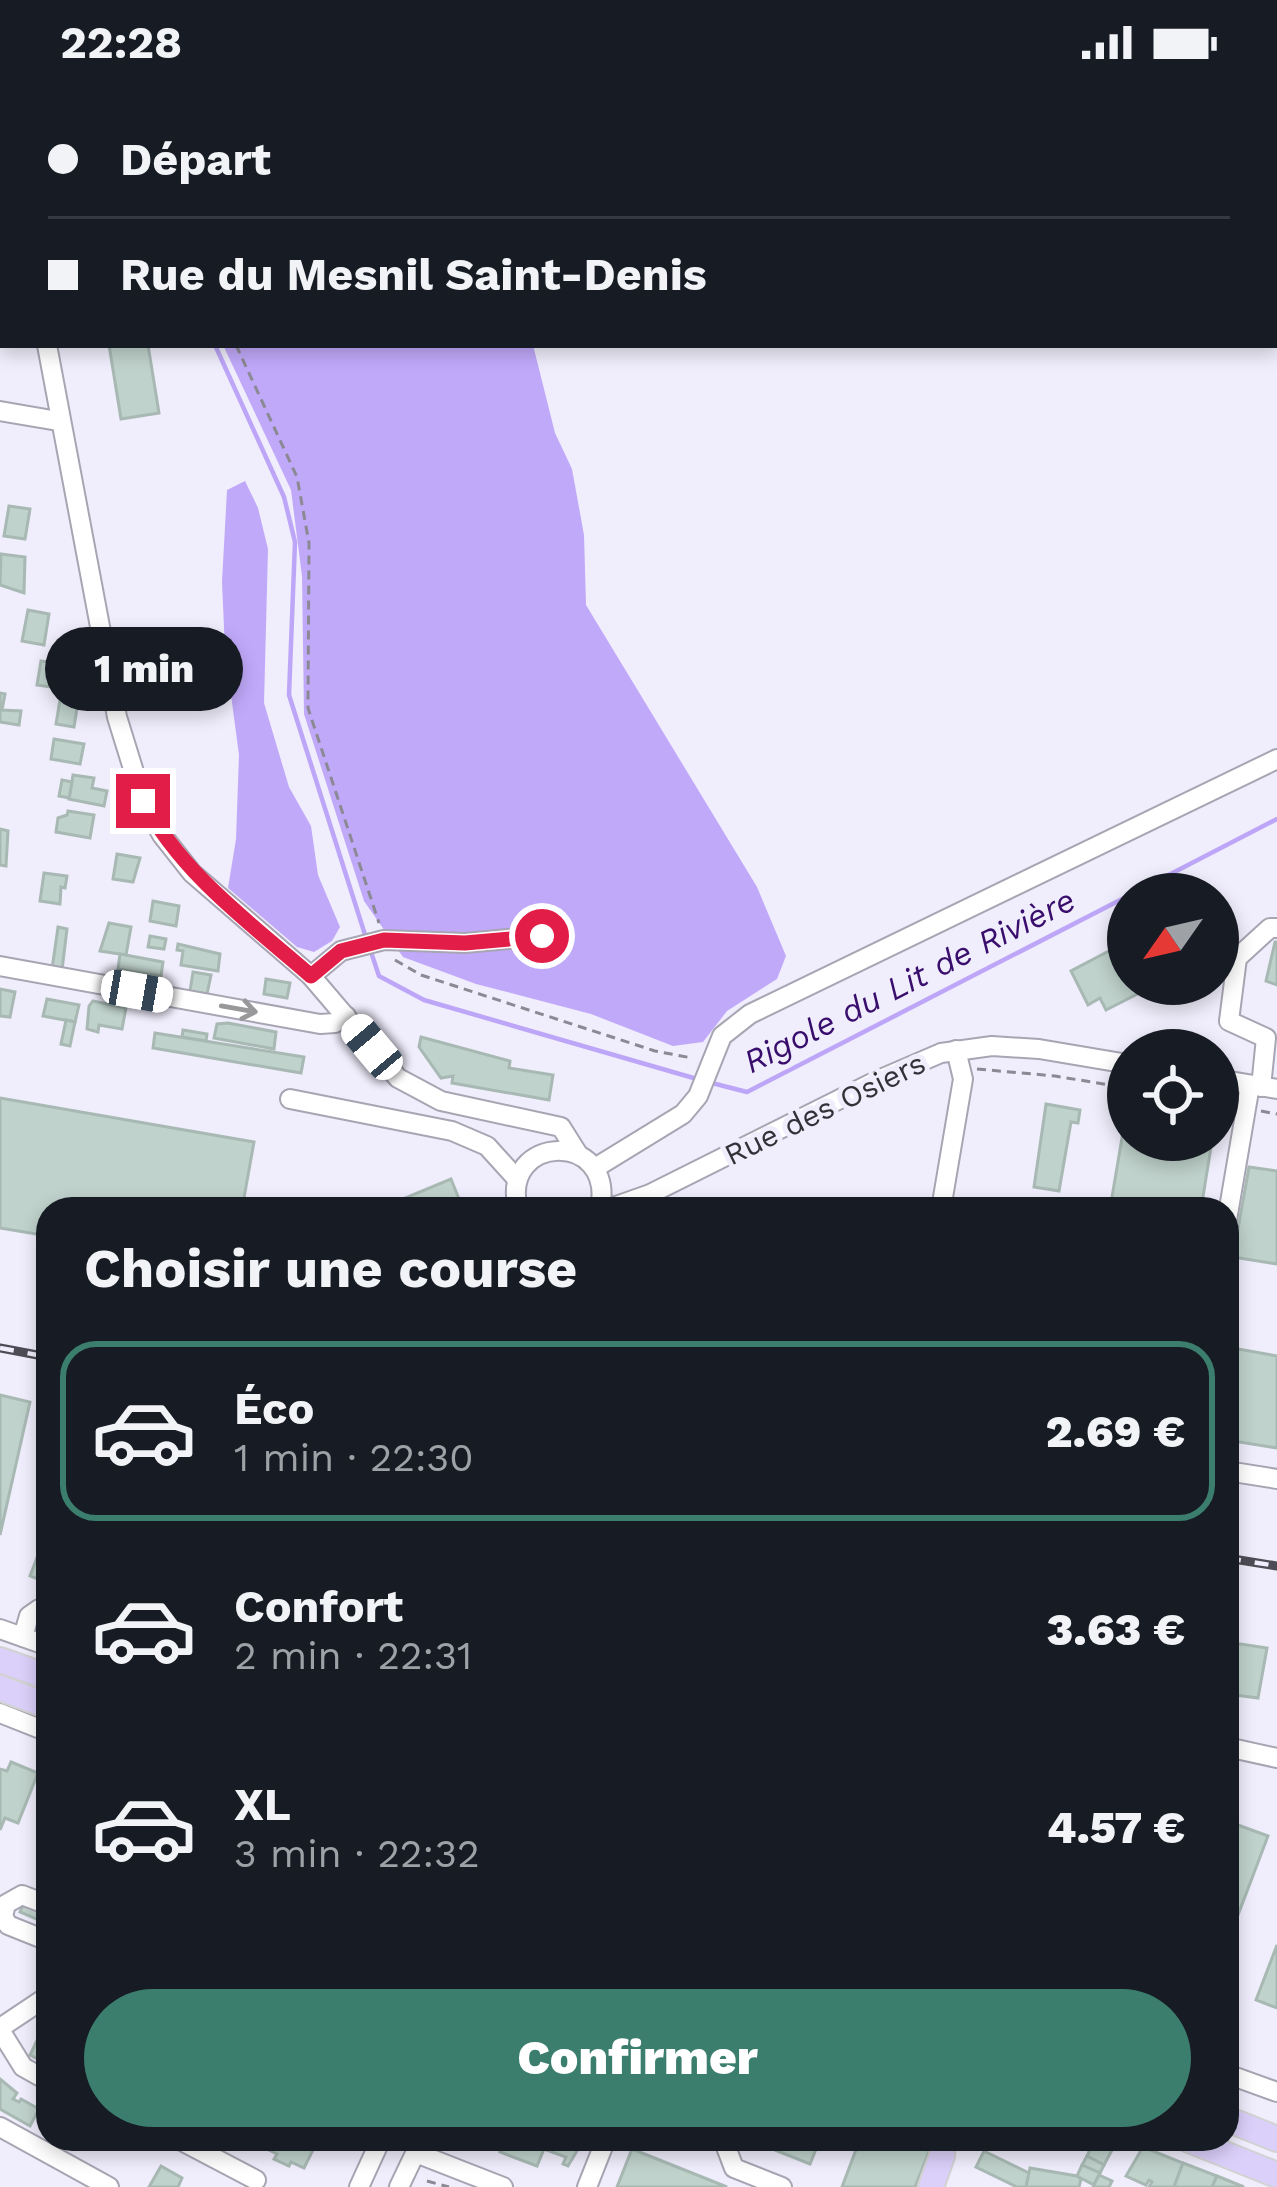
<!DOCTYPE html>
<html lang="fr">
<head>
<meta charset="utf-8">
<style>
	body { margin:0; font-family:"Work Sans",sans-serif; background:#242831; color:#f1f3f6; height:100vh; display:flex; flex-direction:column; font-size:45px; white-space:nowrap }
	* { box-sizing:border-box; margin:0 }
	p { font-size:39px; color:#9ea1a6 }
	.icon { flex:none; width:66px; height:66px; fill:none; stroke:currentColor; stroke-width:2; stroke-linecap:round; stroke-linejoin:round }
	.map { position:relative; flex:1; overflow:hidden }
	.drawer { position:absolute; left:36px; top:1113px; width:1203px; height:954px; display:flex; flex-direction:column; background:#171b24; border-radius:36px; box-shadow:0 6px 18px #0003 }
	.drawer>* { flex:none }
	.hud { position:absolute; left:0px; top:0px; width:1278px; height:264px; box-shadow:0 6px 18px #0003; display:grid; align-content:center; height:264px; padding:0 48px; background:#171b24 }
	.needle { width:78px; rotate:236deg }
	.fabs { position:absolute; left:1107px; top:789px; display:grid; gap:24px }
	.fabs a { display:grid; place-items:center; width:132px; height:132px; border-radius:50%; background:#171b24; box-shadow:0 6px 18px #0003; font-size:60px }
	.end { position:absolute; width:54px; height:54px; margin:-27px; border:15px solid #e11d48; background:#fff; box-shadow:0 0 0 6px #fff }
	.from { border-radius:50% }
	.bubble { position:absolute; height:84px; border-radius:42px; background:#171b24; box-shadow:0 6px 18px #0003; font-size:39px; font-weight:800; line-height:84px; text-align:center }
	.car { position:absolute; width:36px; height:72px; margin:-36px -18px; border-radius:15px; box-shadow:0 0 9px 3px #0007; background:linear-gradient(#fff 24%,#345 0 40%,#fff 0 76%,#345 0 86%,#fff 0) }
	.hud b { display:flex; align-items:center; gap:42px; height:114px; font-size:45px }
	.hud b+b { border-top:3px solid #363941 }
	.hud i { width:30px; height:30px; background:#f1f3f6 }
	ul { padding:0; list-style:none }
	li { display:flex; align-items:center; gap:36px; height:180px; margin:0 24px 18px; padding:0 24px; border:6px solid transparent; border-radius:36px }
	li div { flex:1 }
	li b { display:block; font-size:45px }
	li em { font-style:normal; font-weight:800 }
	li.current { border-color:#3c7e6e }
	li>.icon { width:108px; height:108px; stroke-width:1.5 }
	h2 { padding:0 48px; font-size:54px; line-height:144px }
	.button { display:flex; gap:24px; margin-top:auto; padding:24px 48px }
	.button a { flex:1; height:138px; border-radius:72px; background:#3c7e6e; color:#fff; font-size:48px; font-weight:800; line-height:138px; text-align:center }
	.status { display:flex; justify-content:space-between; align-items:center; height:84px; padding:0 60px; background:#171b24; direction:ltr }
	.status svg { height:33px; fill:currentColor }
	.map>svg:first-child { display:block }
</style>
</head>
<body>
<div class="status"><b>22:28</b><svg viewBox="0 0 49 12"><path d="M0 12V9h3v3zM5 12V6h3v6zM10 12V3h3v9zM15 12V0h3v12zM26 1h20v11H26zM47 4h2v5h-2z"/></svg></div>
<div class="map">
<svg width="1277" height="2103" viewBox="0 0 1277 2103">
	<rect width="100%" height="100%" fill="#f0edfc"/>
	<g fill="#c1a9fa">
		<path d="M223 261H533L555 349 572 385 584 451 586 521 757 803 786 872 777 895 727 927 703 958 673 962 591 930 476 900 403 873 364 817 304 630 302 492 291 406Z"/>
		<path d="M245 397 258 424 268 465 264 619 289 703 311 742 318 791 340 843 332 857 314 868 297 863 228 804 236 755 239 671 225 566 222 498 227 406Z"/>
	</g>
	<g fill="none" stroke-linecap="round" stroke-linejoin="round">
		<g stroke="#bda6f7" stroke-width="4.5">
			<path d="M98 0 99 3"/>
			<path d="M215 261 284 413 295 458 289 611 367 857"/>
			<path d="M1132 810 1277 735"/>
			<path d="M371 868 379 892 424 916 697 995"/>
			<path d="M708 998 747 1008 1128 812"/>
		</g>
	</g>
	<g fill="#c0d2cc" stroke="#a8b9b4" stroke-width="3">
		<path d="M109 261H148L159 329 121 335Z"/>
		<path d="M9 422 30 425 25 455 4 452Z"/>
		<path d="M1 470 25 473 24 509 0 501Z"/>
		<path d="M28 526 49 530 44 561 22 557Z"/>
		<path d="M41 577 69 581 65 605 37 601Z"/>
		<path d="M0 609 5 610 2 626 21 627 19 641 0 638Z"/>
		<path d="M60 616 78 618 74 643 56 640Z"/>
		<path d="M54 655 84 660 80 680 51 675Z"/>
		<path d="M73 691 94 694 92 704 107 707 104 722 69 715Z"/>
		<path d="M62 696 72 698 69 714 59 712Z"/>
		<path d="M68 727 94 731 90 754 56 748 58 734 67 731Z"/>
		<path d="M0 745 8 747 6 782 0 781Z"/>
		<path d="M117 770 140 774 133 798 113 795Z"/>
		<path d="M44 789 67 792 65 804 61 803 60 820 40 817Z"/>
		<path d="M153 817 179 822 176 842 150 837Z"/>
		<path d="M109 839 131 843 126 871 100 867Z"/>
		<path d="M58 843 67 845 62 886 52 885Z"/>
		<path d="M150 852 166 855 164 865 148 863Z"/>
		<path d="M1128 857V900H1157L1106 926 1100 914 1088 921 1071 887Z"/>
		<path d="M1275 858H1277V901L1266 897Z"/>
		<path d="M178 860 220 870 218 887 181 881 183 867 177 866Z"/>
		<path d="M120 870 163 878 161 892 118 885Z"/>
		<path d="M193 888 211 891 207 910 190 907Z"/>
		<path d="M266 895 290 899 287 914 264 910Z"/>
		<path d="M0 905 15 908 10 933 0 932Z"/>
		<path d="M47 915 79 921 75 938 43 932Z"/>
		<path d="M93 917 126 924 122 945 99 941 98 948 87 945 89 922Z"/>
		<path d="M66 936 75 938 70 962 61 960Z"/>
		<path d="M228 939 276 948 274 965 214 954 217 940Z"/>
		<path d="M183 946 207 950 206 957 182 953Z"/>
		<path d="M155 949 304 973 301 989 153 964Z"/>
		<path d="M421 953 510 977 509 984 553 991 549 1016 452 999 453 992 441 994 419 963Z"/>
		<path d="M0 1014 254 1058 242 1125H48V1152L0 1144Z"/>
		<path d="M1046 1020 1080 1026 1078 1039 1071 1038 1059 1107 1034 1103Z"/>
		<path d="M1124 1042H1128V1056L1212 1057 1201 1125H1146L1111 1119Z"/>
		<path d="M1249 1083 1277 1087V1180L1233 1173Z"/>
		<path d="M451 1095 463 1125H395L393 1119Z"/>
		<path d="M1227 1263 1277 1272V1364L1227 1356Z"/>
		<path d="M0 1311 30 1318 0 1451Z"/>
		<path d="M48 1445V1499L30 1492Z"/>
		<path d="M1227 1558 1267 1564 1258 1614 1227 1610Z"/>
		<path d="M11 1678 38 1689 18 1739 5 1734 0 1746V1685L7 1687Z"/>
		<path d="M1227 1737 1268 1752 1227 1860Z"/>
		<path d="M26 1813 47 1822 41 1837 20 1828Z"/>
		<path d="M1277 1861V1924L1256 1916Z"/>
		<path d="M40 1950 48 1954V1980L30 1971Z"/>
		<path d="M0 1995 17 2009 13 2015 19 2018 21 2015 39 2025 30 2042 0 2025Z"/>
		<path d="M269 2055H301L315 2062 304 2084 291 2078 289 2082 274 2075 277 2070 265 2064Z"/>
		<path d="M505 2055H584L568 2082 563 2080 566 2073 544 2065 537 2082 500 2068Z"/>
		<path d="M755 2055H820L810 2080 757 2059Z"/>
		<path d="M860 2055H934L915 2103H842Z"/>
		<path d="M1095 2055H1118L1104 2081 1087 2072Z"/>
		<path d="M1143 2063 1183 2079 1174 2103H1149L1152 2098 1149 2096 1146 2101 1126 2092Z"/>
		<path d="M632 2065 727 2103H617Z"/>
		<path d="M984 2067 1029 2089 1026 2103H1017L976 2083Z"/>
		<path d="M1087 2072 1104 2081 1100 2089 1082 2081Z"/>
		<path d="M1183 2079 1217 2092 1212 2103H1174Z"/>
		<path d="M1082 2081 1100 2089 1094 2101 1077 2092Z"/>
		<path d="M161 2082 182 2094 178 2103H149Z"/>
		<path d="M1030 2084 1077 2092 1081 2095 1079 2103H1026Z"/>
		<path d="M1099 2091 1112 2097 1109 2103H1093Z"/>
		<path d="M1217 2092 1244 2103H1212Z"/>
	</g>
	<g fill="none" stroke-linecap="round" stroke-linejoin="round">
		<g stroke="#a8a5b3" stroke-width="22">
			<g id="minor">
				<path d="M0 75 3 82"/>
				<path d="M47 261 117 633 143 717 162 751 192 789 311 892 398 994 441 1017 561 1043 578 1070"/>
				<path d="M0 327 58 337"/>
				<path d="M0 882 320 940 335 939 346 932"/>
				<path d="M311 892 341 867 384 856 465 859 542 852"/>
				<path d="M1218 995 1277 1005"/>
				<path d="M1261 1003 1266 954 1229 937 1237 874 1270 844H1277"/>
				<path d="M290 1015 452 1047 487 1062 517 1095"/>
				<path d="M595 1084 683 1030 698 1012 722 952 750 930 1277 675"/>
				<path d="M601 1123 616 1122 650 1110 876 997 941 969 992 962 1039 965 1128 980"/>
				<path d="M518 1125C499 1050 616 1045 600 1125"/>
				<path d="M941 1125 963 995 956 966"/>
				<path d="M1227 1136 1250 1001"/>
				<path d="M1227 1387 1277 1395"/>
				<path d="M0 1545 48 1562"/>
				<path d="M23 1553 29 1532 39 1525 48 1528"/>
				<path d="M0 1629 48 1648"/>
				<path d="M1227 1663 1277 1674"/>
				<path d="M48 1821 22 1811 6 1820 3 1832 8 1841 48 1857"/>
				<path d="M0 1944 48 1912"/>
				<path d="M0 1946 23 1983 48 1997"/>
				<path d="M1227 1990 1277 2008"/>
				<path d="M0 2043 109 2103"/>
				<path d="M178 2055 256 2096"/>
				<path d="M723 2055 734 2084 782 2103"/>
				<path d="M416 2069 503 2103"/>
				<path d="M359 2103 381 2055"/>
				<path d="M399 2103 422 2055"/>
				<path d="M587 2103 606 2055"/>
			</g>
		</g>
		<g stroke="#d2d2d3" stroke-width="28">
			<g id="major">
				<path d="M0 1576 48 1593"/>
				<path d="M0 1604 48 1622"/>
				<path d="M1227 2035 1277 2055"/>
				<path d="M1187 2055 1277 2091"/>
				<path d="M931 2103 942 2072 943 2055"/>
			</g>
		</g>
		<g stroke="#8b8994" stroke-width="3" stroke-dasharray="9 6" stroke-linecap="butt">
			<path d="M115 0 116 3"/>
			<path d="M236 261 297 393 309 459 308 624 379 839"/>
			<path d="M395 876 421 891 655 967 692 974"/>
			<path d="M977 985 1055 992 1128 1004"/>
			<path d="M1261 1027 1277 1030"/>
			<path d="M332 2055 350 2064"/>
			<path d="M427 2097 449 2103"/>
		</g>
		<use href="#minor" stroke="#fff" stroke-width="18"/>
		<use href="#major" stroke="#dbd0fa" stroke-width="24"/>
		<g stroke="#4e4c54" stroke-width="9">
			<g id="rail">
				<path d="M0 1264 48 1273"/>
				<path d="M1227 1474 1277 1482"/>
			</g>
		</g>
		<use href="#rail" stroke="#f0edfc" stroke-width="4.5" stroke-dasharray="14" stroke-linecap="butt"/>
	</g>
	<defs><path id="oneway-shaft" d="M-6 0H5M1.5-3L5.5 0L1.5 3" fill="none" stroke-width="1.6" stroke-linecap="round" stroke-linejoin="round" transform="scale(3)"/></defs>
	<use stroke="#98989b" href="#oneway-shaft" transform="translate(239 925) rotate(10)"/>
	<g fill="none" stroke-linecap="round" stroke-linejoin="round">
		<path stroke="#e11d48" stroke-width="15" d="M143 717C182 790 249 838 311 892L341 867 384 856 465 859 542 852"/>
	</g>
	<g text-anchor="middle" stroke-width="10" stroke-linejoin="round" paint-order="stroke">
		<g font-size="30" fill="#323137" stroke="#f0edfc">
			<text transform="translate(825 1025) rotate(-26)" y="10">Rue des Osiers</text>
		</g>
		<g font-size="33" font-style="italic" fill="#380d6c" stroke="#f0edfc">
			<text transform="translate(909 896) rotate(-27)" y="12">Rigole du Lit de Rivière</text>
		</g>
	</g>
</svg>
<div class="fabs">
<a><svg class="needle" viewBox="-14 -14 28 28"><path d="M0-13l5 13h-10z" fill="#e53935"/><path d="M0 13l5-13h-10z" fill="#9ea1a6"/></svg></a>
<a><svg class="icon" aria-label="locate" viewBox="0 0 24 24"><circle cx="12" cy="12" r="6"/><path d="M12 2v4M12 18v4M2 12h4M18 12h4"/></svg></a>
</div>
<i class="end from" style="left:542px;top:852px"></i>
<i class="end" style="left:143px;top:717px"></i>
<div class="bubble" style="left:45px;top:543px;width:198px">1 min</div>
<i class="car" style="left:137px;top:907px;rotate:100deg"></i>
<i class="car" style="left:372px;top:963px;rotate:320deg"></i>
<div class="hud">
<b><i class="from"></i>Départ</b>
<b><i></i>Rue du Mesnil Saint-Denis</b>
</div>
<section class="drawer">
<h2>Choisir une course</h2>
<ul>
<li class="current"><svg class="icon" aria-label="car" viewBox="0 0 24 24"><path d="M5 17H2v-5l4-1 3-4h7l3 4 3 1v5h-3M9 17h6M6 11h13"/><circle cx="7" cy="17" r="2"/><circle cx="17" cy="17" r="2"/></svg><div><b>Éco</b><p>1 min · 22:30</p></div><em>2.69 €</em></li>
<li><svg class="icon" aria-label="car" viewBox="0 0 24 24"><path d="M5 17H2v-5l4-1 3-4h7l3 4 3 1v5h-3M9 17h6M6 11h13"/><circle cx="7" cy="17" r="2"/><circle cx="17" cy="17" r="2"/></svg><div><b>Confort</b><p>2 min · 22:31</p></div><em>3.63 €</em></li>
<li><svg class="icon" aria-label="car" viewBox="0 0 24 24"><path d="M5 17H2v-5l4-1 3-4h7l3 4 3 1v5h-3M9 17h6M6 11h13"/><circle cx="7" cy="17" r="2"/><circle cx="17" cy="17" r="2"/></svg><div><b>XL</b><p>3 min · 22:32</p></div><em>4.57 €</em></li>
</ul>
<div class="button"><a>Confirmer</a></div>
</section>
</div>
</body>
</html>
